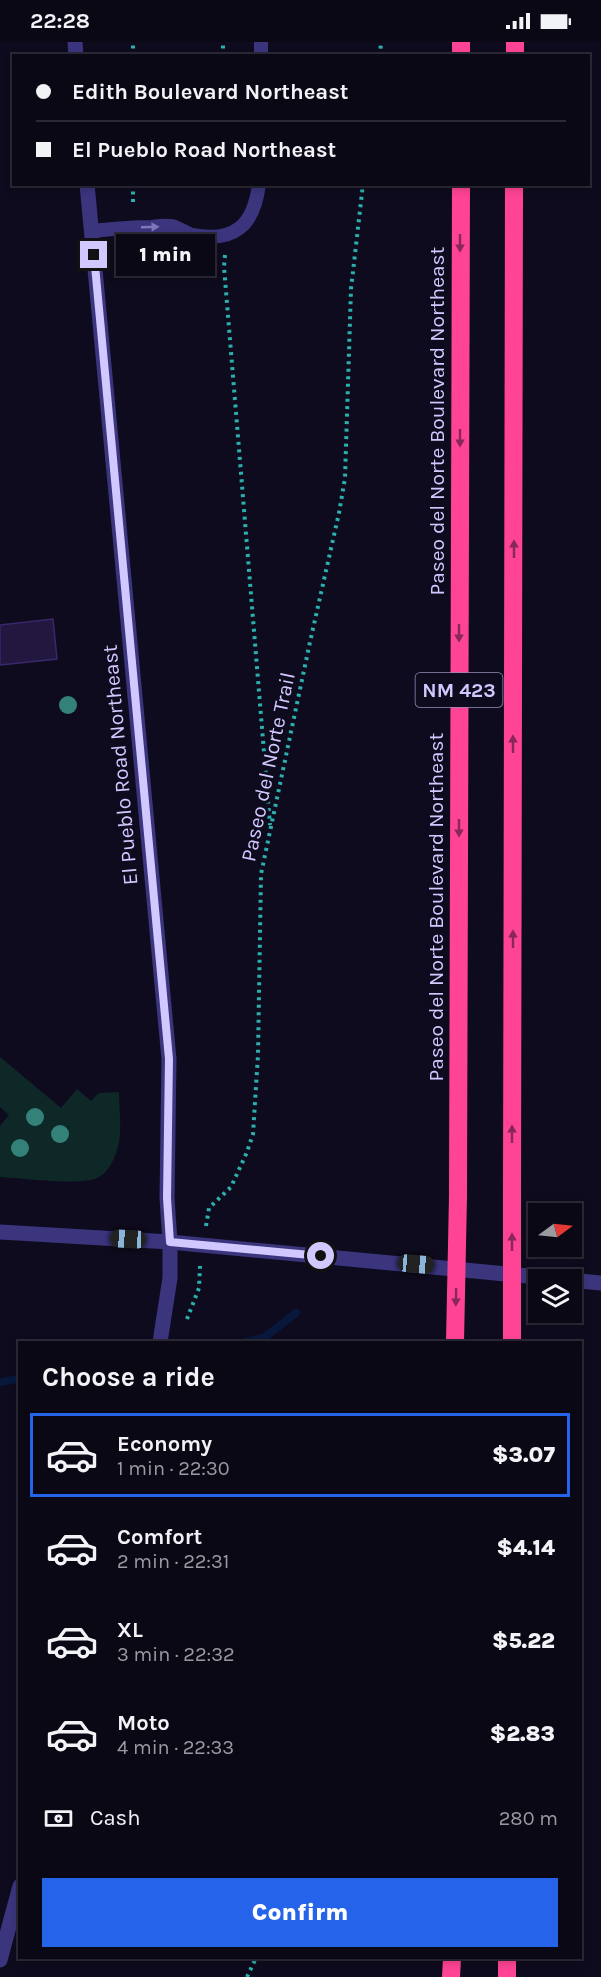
<!DOCTYPE html>
<html lang="en">
<head>
<meta charset="utf-8">
<style>
	body { margin:0; font-family:Karla,sans-serif; background:#191623; color:#f1f3f6; height:100vh; display:flex; flex-direction:column; font-size:22px; white-space:nowrap }
	* { box-sizing:border-box; margin:0 }
	p { font-size:20px; color:#9a9aa1 }
	.icon { flex:none; width:33px; height:33px; fill:none; stroke:currentColor; stroke-width:2; stroke-linecap:round; stroke-linejoin:round }
	.map { position:relative; flex:1; overflow:hidden }
	.panel { position:absolute; left:18px; top:1299px; width:564px; height:618px; display:flex; flex-direction:column; background:#0b0816; border-radius:0px; box-shadow:0 3px 9px #0003,0 0 0 2px #2b2935 }
	.panel>* { flex:none }
	.guide { position:absolute; left:12px; top:12px; width:578px; height:132px; border-radius:0px; box-shadow:0 3px 9px #0003,0 0 0 2px #2b2935; display:grid; align-content:center; height:132px; padding:0 24px; background:#0b0816 }
	.needle { width:39px; rotate:75deg }
	.tools { position:absolute; left:528px; top:1161px; display:grid; gap:12px }
	.tools a { display:grid; place-items:center; width:54px; height:54px; border-radius:0px; background:#0b0816; box-shadow:0 3px 9px #0003,0 0 0 2px #2b2935; font-size:30px }
	.end { position:absolute; width:27px; height:27px; margin:-14px; border:8px solid #d1c8ff; background:#111; box-shadow:0 0 0 3px #111 }
	.from { border-radius:50% }
	.bubble { position:absolute; height:42px; border-radius:0px; background:#0b0816; box-shadow:0 3px 9px #0003,0 0 0 2px #2b2935; font-size:20px; font-weight:800; line-height:42px; text-align:center }
	.car { position:absolute; width:18px; height:36px; margin:-18px -9px; border-radius:8px; box-shadow:0 0 4px 2px #0007; background:linear-gradient(#222 24%,#8ab4d8 0 40%,#222 0 76%,#8ab4d8 0 86%,#222 0) }
	.guide b { display:flex; align-items:center; gap:21px; height:57px; font-size:22px }
	.guide b+b { border-top:2px solid #2b2935 }
	.guide i { width:15px; height:15px; background:#f1f3f6 }
	ul { padding:0; list-style:none }
	li { display:flex; align-items:center; gap:18px; height:84px; margin:0 12px 9px; padding:0 12px; border:3px solid transparent; border-radius:0px }
	li div { flex:1 }
	li b { display:block; font-size:22px }
	li em { font-style:normal; font-weight:800 }
	li.active { border-color:#2563eb }
	li>.icon { width:54px; height:54px; stroke-width:1.5 }
	h2 { padding:0 24px; font-size:27px; line-height:72px }
	.pay { display:flex; align-items:center; gap:15px; height:66px; padding:0 24px; font-size:22px }
	.pay p { margin-inline-start:auto }
	.button { display:flex; gap:12px; margin-top:auto; padding:12px 24px }
	.button a { flex:1; height:69px; border-radius:0px; background:#2563eb; color:#fff; font-size:24px; font-weight:800; line-height:69px; text-align:center }
	.status { display:flex; justify-content:space-between; align-items:center; height:42px; padding:0 30px; background:#0b0816; direction:ltr }
	.status svg { height:16px; fill:currentColor }
	.map>svg:first-child { display:block }
</style>
</head>
<body>
<div class="status"><b>22:28</b><svg viewBox="0 0 49 12"><path d="M0 12V9h3v3zM5 12V6h3v6zM10 12V3h3v9zM15 12V0h3v12zM26 1h20v11H26zM47 4h2v5h-2z"/></svg></div>
<div class="map">
<svg width="601" height="1935" viewBox="0 0 601 1935">
	<rect width="100%" height="100%" fill="#0f0b1e"/>
	<path fill="#0e2828" d="M0 1015 61 1066 77 1047 91 1059 99 1051 119 1050C119 1064 121 1079 120 1092 119 1107 112 1129 97 1136 80 1144 22 1136 0 1135V1084L9 1073 0 1065Z"/>
	<g fill="none" stroke-linecap="round" stroke-linejoin="round">
		<g stroke="#07183b" stroke-width="8">
			<path d="M246 1300 265 1295 296 1271"/>
			<path d="M0 1340 20 1337"/>
		</g>
	</g>
	<path fill="#21173f" stroke="#39286c" stroke-width="1.5" d="M53 577 57 617 0 623V583Z"/>
	<g fill="none" stroke-linecap="round" stroke-linejoin="round">
		<g stroke="#2ab1af" stroke-width="4" stroke-dasharray="3 4.5" stroke-linecap="butt">
			<path d="M133 14V0"/>
			<path d="M223 14V0"/>
			<path d="M380 14 381 0"/>
			<path d="M133 142V160"/>
			<path d="M225 213 224 225 270 783"/>
			<path d="M206 1184 209 1166 231 1145 247 1110 253 1092 258 1013 261 832 310 600 339 471 345 436 351 247 363 142"/>
			<path d="M187 1277 199 1246 200 1224"/>
			<path d="M247 1935 256 1916"/>
		</g>
		<g stroke="#3b357e" stroke-width="14">
			<path d="M261 14V0"/>
			<path d="M92 189C112 187 132 185 152 185 158 184 165 183 171 184 178 185 185 191 192 193 235 201 254 183 259 142"/>
		</g>
		<g stroke="#3b357e" stroke-width="15">
			<path d="M75 0 76 14"/>
			<path d="M87 142 169 1017 167 1156 170 1200V1236L160 1300"/>
			<path d="M0 1190 170 1200 601 1241"/>
			<path d="M0 1918 20 1844"/>
		</g>
		<g stroke="#ff4395" stroke-width="18">
			<path d="M461 14V0"/>
			<path d="M515 14V0"/>
			<path d="M512 1151 514 142"/>
			<path d="M458 1154 461 142"/>
			<path d="M451 1935 452 1916"/>
			<path d="M507 1935V1916"/>
		</g>
		<g stroke="#ff4395" stroke-width="18">
			<path d="M455 1300 458 1154"/>
			<path d="M512 1300V1151"/>
		</g>
	</g>
	<g fill="#348179">
		<circle cx="68" cy="663" r="9"/>
		<circle cx="35" cy="1075" r="9"/>
		<circle cx="60" cy="1092" r="9"/>
		<circle cx="20" cy="1106" r="9"/>
	</g>
	<defs><path id="oneway-solid" d="M-6-.8H1V-3.2L6.5 0L1 3.2V.8H-6Z" transform="scale(1.5)"/></defs>
	<use fill="#7e77b8" href="#oneway-solid" transform="translate(150 185) rotate(-2)"/>
	<g fill="#87275a">
		<use href="#oneway-solid" transform="translate(460 201) rotate(90)"/>
		<use href="#oneway-solid" transform="translate(460 396) rotate(90)"/>
		<use href="#oneway-solid" transform="translate(514 507) rotate(-90)"/>
		<use href="#oneway-solid" transform="translate(459 591) rotate(90)"/>
		<use href="#oneway-solid" transform="translate(513 702) rotate(-90)"/>
		<use href="#oneway-solid" transform="translate(459 786) rotate(90)"/>
		<use href="#oneway-solid" transform="translate(513 897) rotate(-90)"/>
		<use href="#oneway-solid" transform="translate(512 1092) rotate(-90)"/>
		<use href="#oneway-solid" transform="translate(512 1200) rotate(-90)"/>
		<use href="#oneway-solid" transform="translate(456 1255) rotate(91)"/>
	</g>
	<g fill="none" stroke-linecap="round" stroke-linejoin="round">
		<path stroke="#d1c8ff" stroke-width="8" d="M94 213 169 1017 167 1156 170 1200 321 1214"/>
	</g>
	<g text-anchor="middle" stroke-width="6" stroke-linejoin="round" paint-order="stroke">
		<rect fill="#0f0b1e" stroke="#978fbc" stroke-width="1.5" x="415.5" y="631" width="87" height="34" rx="4.5"/>
		<g font-size="20" font-weight="bold" fill="#d1c8ff">
			<text x="459" y="655">NM 423</text>
		</g>
		<g font-size="21" fill="#d1c8ff" stroke="#0f0b1e">
			<text transform="translate(437 379) rotate(-90)" y="7">Paseo del Norte Boulevard Northeast</text>
			<text transform="translate(120 723) rotate(-95)" y="7">El Pueblo Road Northeast</text>
			<text transform="translate(268 725) rotate(-78)" y="7">Paseo del Norte Trail</text>
			<text transform="translate(436 865) rotate(-90)" y="7">Paseo del Norte Boulevard Northeast</text>
		</g>
	</g>
</svg>
<div class="tools">
<a><svg class="needle" viewBox="-14 -14 28 28"><path d="M0-13l5 13h-10z" fill="#e53935"/><path d="M0 13l5-13h-10z" fill="#9a9aa1"/></svg></a>
<a><svg class="icon" aria-label="layers" viewBox="0 0 24 24"><path d="M12 4l9 5-9 5-9-5zM3 14l9 5 9-5"/></svg></a>
</div>
<i class="end from" style="left:321px;top:1214px"></i>
<i class="end" style="left:94px;top:213px"></i>
<div class="bubble" style="left:116px;top:192px;width:99px">1 min</div>
<i class="car" style="left:128px;top:1197px;rotate:273deg"></i>
<i class="car" style="left:416px;top:1222px;rotate:95deg"></i>
<div class="guide">
<b><i class="from"></i>Edith Boulevard Northeast</b>
<b><i></i>El Pueblo Road Northeast</b>
</div>
<section class="panel">
<h2>Choose a ride</h2>
<ul>
<li class="active"><svg class="icon" aria-label="car" viewBox="0 0 24 24"><path d="M5 17H2v-5l4-1 3-4h7l3 4 3 1v5h-3M9 17h6M6 11h13"/><circle cx="7" cy="17" r="2"/><circle cx="17" cy="17" r="2"/></svg><div><b>Economy</b><p>1 min · 22:30</p></div><em>$3.07</em></li>
<li><svg class="icon" aria-label="car" viewBox="0 0 24 24"><path d="M5 17H2v-5l4-1 3-4h7l3 4 3 1v5h-3M9 17h6M6 11h13"/><circle cx="7" cy="17" r="2"/><circle cx="17" cy="17" r="2"/></svg><div><b>Comfort</b><p>2 min · 22:31</p></div><em>$4.14</em></li>
<li><svg class="icon" aria-label="car" viewBox="0 0 24 24"><path d="M5 17H2v-5l4-1 3-4h7l3 4 3 1v5h-3M9 17h6M6 11h13"/><circle cx="7" cy="17" r="2"/><circle cx="17" cy="17" r="2"/></svg><div><b>XL</b><p>3 min · 22:32</p></div><em>$5.22</em></li>
<li><svg class="icon" aria-label="car" viewBox="0 0 24 24"><path d="M5 17H2v-5l4-1 3-4h7l3 4 3 1v5h-3M9 17h6M6 11h13"/><circle cx="7" cy="17" r="2"/><circle cx="17" cy="17" r="2"/></svg><div><b>Moto</b><p>4 min · 22:33</p></div><em>$2.83</em></li>
</ul>
<div class="pay"><svg class="icon" aria-label="cash" viewBox="0 0 24 24"><path d="M3 7h18v10H3z"/><circle cx="12" cy="12" r="2"/></svg>Cash<p>280 m</p></div>
<div class="button"><a>Confirm</a></div>
</section>
</div>
</body>
</html>
